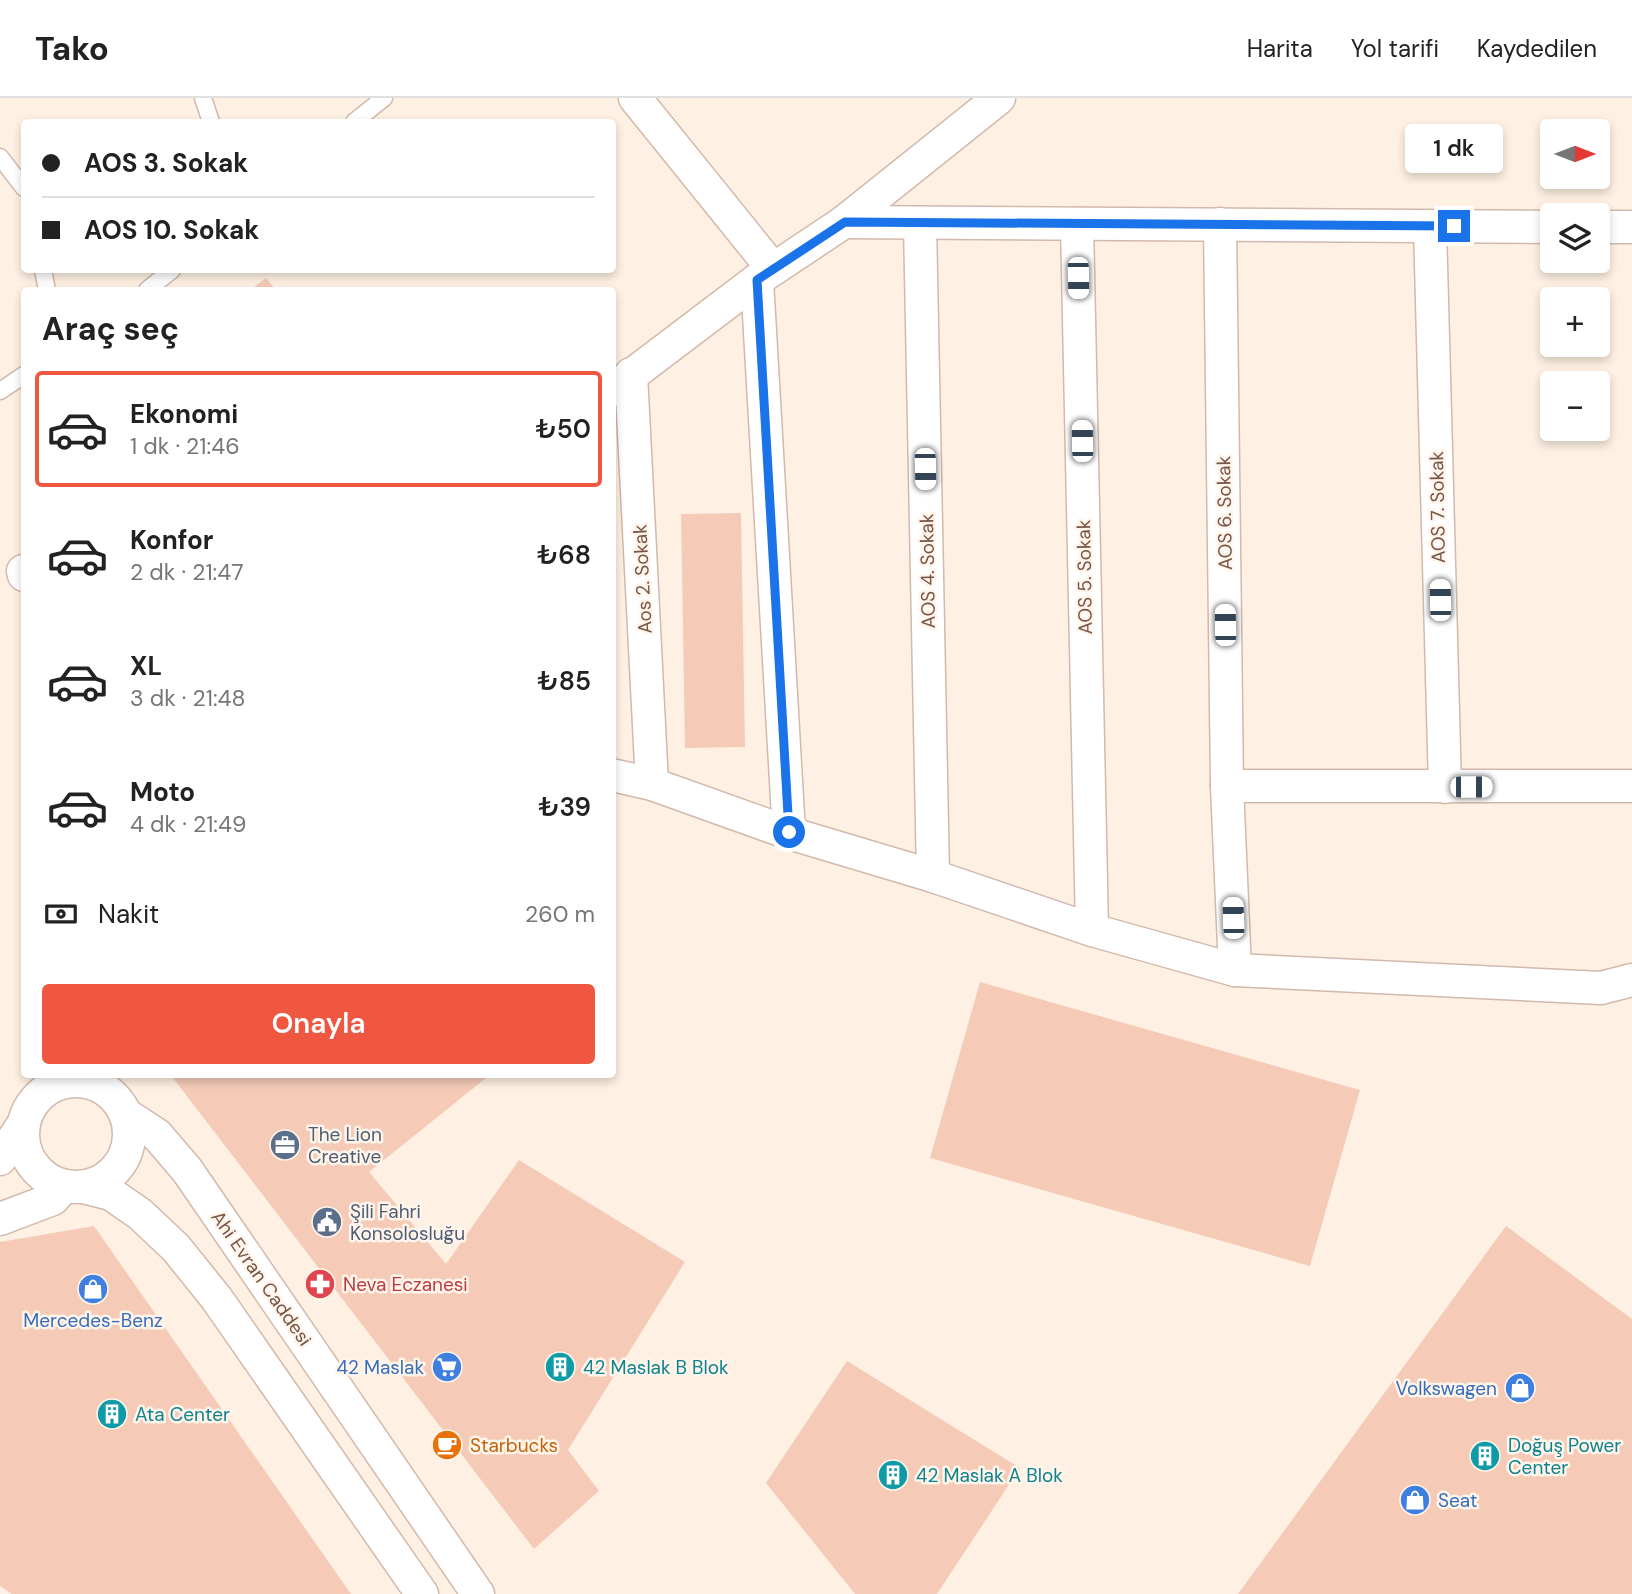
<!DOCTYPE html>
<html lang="tr">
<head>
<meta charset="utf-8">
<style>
	body { margin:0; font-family:"DM Sans",sans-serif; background:#f2f2f2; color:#222; height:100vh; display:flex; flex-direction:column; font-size:26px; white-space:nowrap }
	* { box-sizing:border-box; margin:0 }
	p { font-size:23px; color:#767676 }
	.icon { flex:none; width:38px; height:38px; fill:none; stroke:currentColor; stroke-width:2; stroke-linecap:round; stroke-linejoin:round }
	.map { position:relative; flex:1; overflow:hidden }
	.side { position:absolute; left:21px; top:189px; width:595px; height:791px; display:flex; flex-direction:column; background:#fff; border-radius:7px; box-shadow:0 4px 10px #0003 }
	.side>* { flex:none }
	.banner { position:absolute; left:21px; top:21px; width:595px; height:154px; border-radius:7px; box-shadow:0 4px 10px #0003; display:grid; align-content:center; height:154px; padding:0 21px; background:#fff }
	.needle { width:46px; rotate:90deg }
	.buttons { position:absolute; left:1540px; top:21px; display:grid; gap:14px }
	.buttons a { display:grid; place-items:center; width:70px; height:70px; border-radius:7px; background:#fff; box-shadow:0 4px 10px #0003; font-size:35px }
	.end { position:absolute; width:32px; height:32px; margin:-16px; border:9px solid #1a73e8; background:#fff; box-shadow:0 0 0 4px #fff }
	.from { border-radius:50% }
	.bubble { position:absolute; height:49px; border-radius:7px; background:#fff; box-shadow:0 4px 10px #0003; font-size:23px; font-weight:600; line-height:49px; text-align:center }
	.car { position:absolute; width:21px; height:42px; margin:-21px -10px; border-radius:9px; box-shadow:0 0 5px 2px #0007; background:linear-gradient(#fff 24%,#345 0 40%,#fff 0 76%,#345 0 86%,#fff 0) }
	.banner b { display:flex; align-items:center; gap:24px; height:66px; font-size:26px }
	.banner b+b { border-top:2px solid #e0e0e0 }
	.banner i { width:18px; height:18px; background:#222 }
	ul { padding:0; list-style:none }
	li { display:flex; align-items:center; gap:21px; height:116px; margin:0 14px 10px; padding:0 7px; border:4px solid transparent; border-radius:7px }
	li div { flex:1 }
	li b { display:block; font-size:26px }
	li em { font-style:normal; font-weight:600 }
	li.current { border-color:#ef5740 }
	li>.icon { width:63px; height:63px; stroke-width:1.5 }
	h2 { padding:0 21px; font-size:32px; line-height:84px }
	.pay { display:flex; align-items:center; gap:18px; height:77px; padding:0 21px; font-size:26px }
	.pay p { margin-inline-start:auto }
	.button { display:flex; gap:14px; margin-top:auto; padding:14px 21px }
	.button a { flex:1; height:80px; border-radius:7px; background:#ef5740; color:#fff; font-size:28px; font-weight:600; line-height:80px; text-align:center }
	header { display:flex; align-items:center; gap:42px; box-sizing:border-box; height:98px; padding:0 35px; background:#fff; border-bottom:2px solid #e0e0e0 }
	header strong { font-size:33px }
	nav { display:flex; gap:38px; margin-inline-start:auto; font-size:24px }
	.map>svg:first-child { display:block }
</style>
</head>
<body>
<header>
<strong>Tako</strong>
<nav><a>Harita</a><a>Yol tarifi</a><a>Kaydedilen</a></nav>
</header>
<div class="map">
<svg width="1632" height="1496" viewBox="0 0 1632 1496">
	<rect width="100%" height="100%" fill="#fef1e3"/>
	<g fill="#f5cbb8">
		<path d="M266 180 276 192H250Z"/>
		<path d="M741 415 745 649 685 650 681 416Z"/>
		<path d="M980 884 1360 992 1310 1168 930 1060Z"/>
		<path d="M170 976H491L369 1074 446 1166 519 1062 685 1164 568 1352 599 1393 534 1451Z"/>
		<path d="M94 1128 351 1496H12L0 1488V1144Z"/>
		<path d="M1506 1128 1632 1221V1496H1238Z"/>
		<path d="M847 1263 1020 1370 937 1496H855L766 1385Z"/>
	</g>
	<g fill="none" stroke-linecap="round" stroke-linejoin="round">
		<g stroke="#d2b9ab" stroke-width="19">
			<g id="lane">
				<path d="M203 0 211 24"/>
				<path d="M354 24 384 0"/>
				<path d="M0 59 24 90"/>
				<path d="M43 172 47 192"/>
				<path d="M147 192 172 172"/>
				<path d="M0 293 24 277"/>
			</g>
		</g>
		<g stroke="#d2b9ab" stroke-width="35">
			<g id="street">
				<path d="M635 0 773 171"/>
				<path d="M844 124 1552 129"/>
				<path d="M920 126 933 778"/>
				<path d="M1077 126 1092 832"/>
				<path d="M1220 126 1227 688 1235 872"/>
				<path d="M1430 129 1445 689"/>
				<path d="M1598 129H1632"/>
				<path d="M757 182 789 735"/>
				<path d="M631 276 652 686"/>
				<path d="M612 292 757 182 844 124 999 0"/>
				<path d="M23 473 24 477"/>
				<path d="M612 677 652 686 789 735 933 778 1092 832 1235 872 1601 890 1632 882"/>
				<path d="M1227 688H1632"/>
				<circle cx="76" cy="1036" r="53"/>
				<path d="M125 1016 157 1037 187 1072 478 1496"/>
				<path d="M0 1061 24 1025"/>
				<path d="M83 1089 111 1096 140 1116 176 1150 217 1201 422 1496"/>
				<path d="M0 1121 53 1101 64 1088"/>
			</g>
		</g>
		<use href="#lane" stroke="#fff" stroke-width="16"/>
		<use href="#street" stroke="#fff" stroke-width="32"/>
	</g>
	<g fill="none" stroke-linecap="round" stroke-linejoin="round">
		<path stroke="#1a73e8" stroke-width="9" d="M789 734 757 182 845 124 1454 128"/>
	</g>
	<defs>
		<g id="office-disc" transform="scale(1.575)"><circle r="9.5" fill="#5c6f8a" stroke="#fff5ea"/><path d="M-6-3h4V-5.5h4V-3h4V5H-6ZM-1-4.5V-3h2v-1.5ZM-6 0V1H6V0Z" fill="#fff"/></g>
		<g id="civic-disc" transform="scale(1.575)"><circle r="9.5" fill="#5c6f8a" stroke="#fff5ea"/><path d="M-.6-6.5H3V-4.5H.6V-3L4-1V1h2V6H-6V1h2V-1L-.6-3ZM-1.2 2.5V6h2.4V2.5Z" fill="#fff"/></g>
		<g id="pharmacy-disc" transform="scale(1.575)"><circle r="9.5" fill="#e0444e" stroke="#fff5ea"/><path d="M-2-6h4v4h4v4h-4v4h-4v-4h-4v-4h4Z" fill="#fff"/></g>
		<g id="shop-disc" transform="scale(1.575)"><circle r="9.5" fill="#3f7fe0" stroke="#fff5ea"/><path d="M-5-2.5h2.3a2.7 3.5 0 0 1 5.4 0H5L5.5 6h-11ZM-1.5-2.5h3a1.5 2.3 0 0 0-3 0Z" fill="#fff"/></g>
		<g id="supermarket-disc" transform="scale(1.575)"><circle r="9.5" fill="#3f7fe0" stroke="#fff5ea"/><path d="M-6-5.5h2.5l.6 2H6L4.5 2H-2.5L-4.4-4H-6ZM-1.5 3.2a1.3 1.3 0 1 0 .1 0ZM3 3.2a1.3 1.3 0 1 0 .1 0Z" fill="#fff"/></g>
		<g id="building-disc" transform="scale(1.575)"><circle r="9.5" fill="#0f9aa8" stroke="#fff5ea"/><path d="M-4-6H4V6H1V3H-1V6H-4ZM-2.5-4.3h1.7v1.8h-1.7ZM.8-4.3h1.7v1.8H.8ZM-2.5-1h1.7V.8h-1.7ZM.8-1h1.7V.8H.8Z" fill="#fff"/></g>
		<g id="cafe-disc" transform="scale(1.575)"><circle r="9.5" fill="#e8710a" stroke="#fff5ea"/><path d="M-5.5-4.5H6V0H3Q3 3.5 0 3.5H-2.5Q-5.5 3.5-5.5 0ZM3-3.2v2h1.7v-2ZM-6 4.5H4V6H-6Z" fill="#fff"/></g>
	</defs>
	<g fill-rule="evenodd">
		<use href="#office-disc" x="285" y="1047"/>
		<use href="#civic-disc" x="327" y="1124"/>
		<use href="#pharmacy-disc" x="320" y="1186"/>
		<use href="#shop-disc" x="93" y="1191"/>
		<use href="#supermarket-disc" x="447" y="1269"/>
		<use href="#building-disc" x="560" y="1269"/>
		<use href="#shop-disc" x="1520" y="1290"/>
		<use href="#building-disc" x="112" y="1316"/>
		<use href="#cafe-disc" x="447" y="1347"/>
		<use href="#building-disc" x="1485" y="1358"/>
		<use href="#building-disc" x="893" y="1377"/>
		<use href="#shop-disc" x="1415" y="1402"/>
	</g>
	<g text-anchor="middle" stroke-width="5" stroke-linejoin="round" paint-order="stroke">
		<g font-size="19" fill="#775447" stroke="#fff5ea">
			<text transform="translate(1437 409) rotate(-91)" y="7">AOS 7. Sokak</text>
			<text transform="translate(1224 415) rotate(-91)" y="7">AOS 6. Sokak</text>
			<text transform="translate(927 473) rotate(-91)" y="7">AOS 4. Sokak</text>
			<text transform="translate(1084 479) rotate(-91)" y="7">AOS 5. Sokak</text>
			<text transform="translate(642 481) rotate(-93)" y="7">Aos 2. Sokak</text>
			<text transform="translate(262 1180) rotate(55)" y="7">Ahi Evran Caddesi</text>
		</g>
		<g font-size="19" fill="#4e5e75" stroke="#fff5ea" text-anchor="start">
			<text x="308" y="1043">The Lion<tspan x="308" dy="22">Creative</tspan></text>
			<text x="350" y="1120">Şili Fahri<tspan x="350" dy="22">Konsolosluğu</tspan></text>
		</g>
		<g font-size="19" fill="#be3a42" stroke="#fff5ea" text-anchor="start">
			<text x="343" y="1193">Neva Eczanesi</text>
		</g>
		<g font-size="19" fill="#366cbe" stroke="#fff5ea" text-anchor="end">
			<text x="93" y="1229" text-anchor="middle">Mercedes-Benz</text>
			<text x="424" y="1276">42 Maslak</text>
			<text x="1497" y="1297">Volkswagen</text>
			<text x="1438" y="1409" text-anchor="start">Seat</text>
		</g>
		<g font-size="19" fill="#0d838f" stroke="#fff5ea" text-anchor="start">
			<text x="583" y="1276">42 Maslak B Blok</text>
			<text x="135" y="1323">Ata Center</text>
			<text x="1508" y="1354">Doğuş Power<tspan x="1508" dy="22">Center</tspan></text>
			<text x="916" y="1384">42 Maslak A Blok</text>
		</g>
		<g font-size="19" fill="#c56008" stroke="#fff5ea" text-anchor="start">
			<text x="470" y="1354">Starbucks</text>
		</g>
	</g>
</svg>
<div class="buttons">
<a><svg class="needle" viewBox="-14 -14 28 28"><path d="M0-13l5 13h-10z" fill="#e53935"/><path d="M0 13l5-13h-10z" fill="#767676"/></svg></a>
<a><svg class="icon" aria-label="layers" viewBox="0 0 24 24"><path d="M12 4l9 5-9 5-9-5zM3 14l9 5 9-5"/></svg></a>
<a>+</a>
<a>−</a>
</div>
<i class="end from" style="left:789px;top:734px"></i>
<i class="end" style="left:1454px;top:128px"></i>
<div class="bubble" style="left:1405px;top:26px;width:98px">1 dk</div>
<i class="car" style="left:1078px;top:180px;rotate:179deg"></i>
<i class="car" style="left:1082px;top:343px;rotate:359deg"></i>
<i class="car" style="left:925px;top:371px;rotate:179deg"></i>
<i class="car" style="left:1440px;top:502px;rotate:359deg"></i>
<i class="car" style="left:1225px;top:527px;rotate:359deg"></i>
<i class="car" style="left:1471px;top:689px;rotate:90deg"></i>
<i class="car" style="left:1233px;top:820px;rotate:358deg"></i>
<div class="banner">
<b><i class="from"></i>AOS 3. Sokak</b>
<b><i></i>AOS 10. Sokak</b>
</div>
<section class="side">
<h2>Araç seç</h2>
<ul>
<li class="current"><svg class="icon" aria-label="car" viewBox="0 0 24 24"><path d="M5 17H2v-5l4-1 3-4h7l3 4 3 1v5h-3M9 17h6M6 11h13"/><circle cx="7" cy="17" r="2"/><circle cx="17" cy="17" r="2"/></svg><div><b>Ekonomi</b><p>1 dk · 21:46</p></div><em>₺50</em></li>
<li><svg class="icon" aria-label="car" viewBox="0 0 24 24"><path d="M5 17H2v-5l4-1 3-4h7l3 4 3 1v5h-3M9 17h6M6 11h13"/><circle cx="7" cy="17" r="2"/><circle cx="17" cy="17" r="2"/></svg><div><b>Konfor</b><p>2 dk · 21:47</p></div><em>₺68</em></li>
<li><svg class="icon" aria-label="car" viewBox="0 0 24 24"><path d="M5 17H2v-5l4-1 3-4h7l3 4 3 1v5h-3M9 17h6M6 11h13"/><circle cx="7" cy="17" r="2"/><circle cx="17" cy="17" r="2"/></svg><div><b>XL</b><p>3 dk · 21:48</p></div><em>₺85</em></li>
<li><svg class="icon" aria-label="car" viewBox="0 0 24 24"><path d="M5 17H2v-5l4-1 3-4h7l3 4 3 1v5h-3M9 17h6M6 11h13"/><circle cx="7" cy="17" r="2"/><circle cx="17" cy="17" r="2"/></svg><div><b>Moto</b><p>4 dk · 21:49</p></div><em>₺39</em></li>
</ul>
<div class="pay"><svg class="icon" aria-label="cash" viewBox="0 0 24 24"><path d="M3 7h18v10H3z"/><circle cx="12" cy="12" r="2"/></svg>Nakit<p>260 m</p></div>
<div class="button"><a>Onayla</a></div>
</section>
</div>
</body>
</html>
